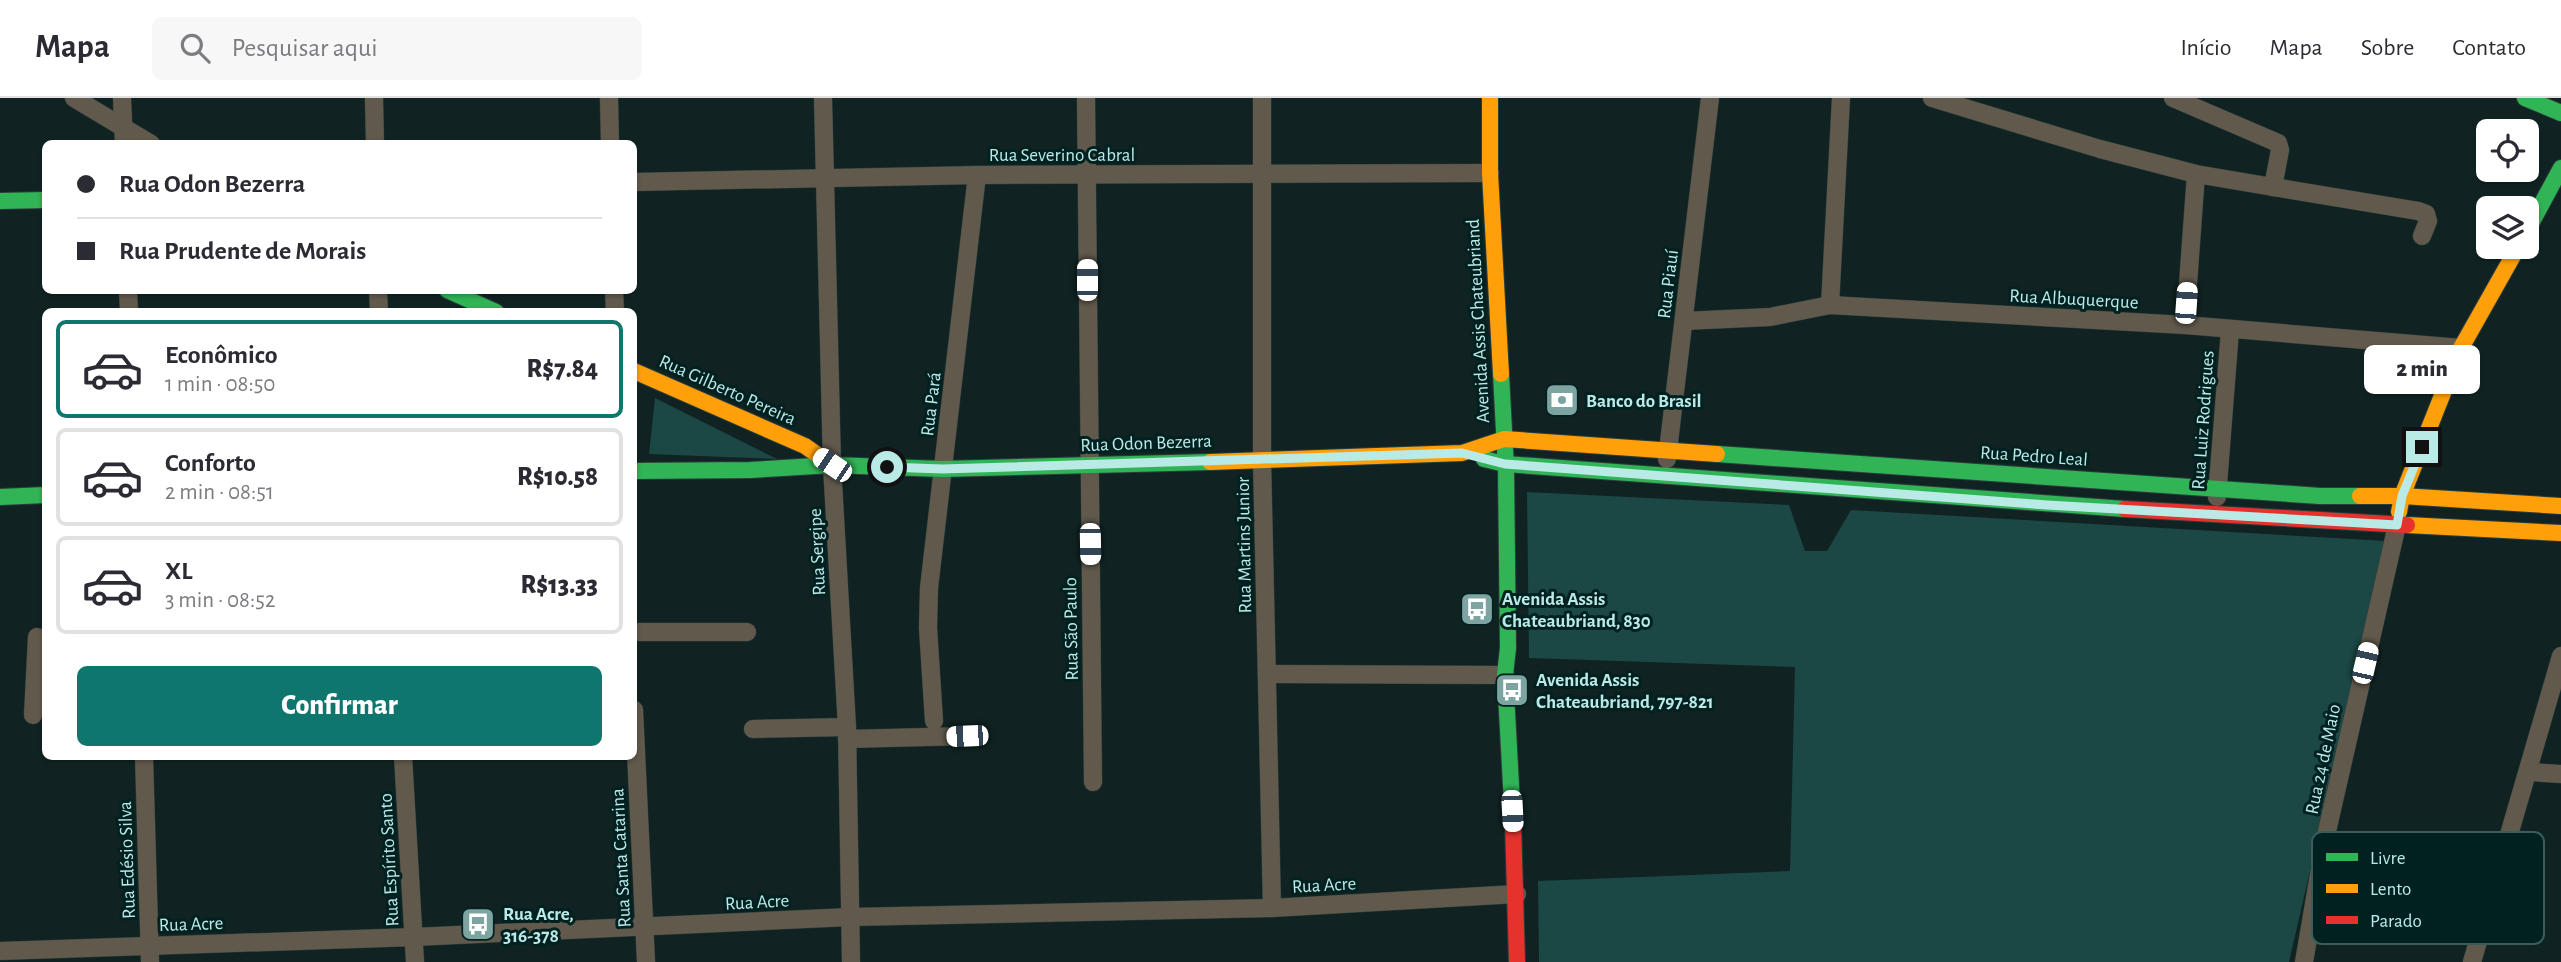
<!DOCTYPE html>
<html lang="pt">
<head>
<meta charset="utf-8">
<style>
	body { margin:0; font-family:"Alegreya Sans",sans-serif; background:#f7f7f7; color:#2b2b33; height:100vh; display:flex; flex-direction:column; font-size:26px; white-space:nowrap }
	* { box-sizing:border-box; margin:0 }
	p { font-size:23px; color:#7c7c81 }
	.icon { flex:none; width:38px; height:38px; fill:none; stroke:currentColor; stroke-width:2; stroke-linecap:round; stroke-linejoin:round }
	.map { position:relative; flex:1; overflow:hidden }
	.details { position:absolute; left:42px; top:210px; width:595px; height:452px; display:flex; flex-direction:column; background:#fff; border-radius:10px; box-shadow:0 2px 5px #0004 }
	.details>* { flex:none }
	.top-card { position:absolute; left:42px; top:42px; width:595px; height:154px; border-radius:10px; box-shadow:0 2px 5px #0004; display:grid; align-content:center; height:154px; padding:0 35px; background:#fff }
	.buttons { position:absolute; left:2476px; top:21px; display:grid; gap:14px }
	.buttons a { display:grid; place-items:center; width:63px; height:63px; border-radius:10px; background:#fff; box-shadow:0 2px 5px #0004; font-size:35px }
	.end { position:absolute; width:32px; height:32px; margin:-16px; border:9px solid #baeae6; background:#111; box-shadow:0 0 0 4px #111 }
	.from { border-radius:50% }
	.bubble { position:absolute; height:49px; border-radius:10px; background:#fff; box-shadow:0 2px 5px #0004; font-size:23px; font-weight:800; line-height:49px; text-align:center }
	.car { position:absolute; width:21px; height:42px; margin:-21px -10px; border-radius:9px; box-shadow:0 0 5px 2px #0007; background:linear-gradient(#fff 24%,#345 0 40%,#fff 0 76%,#345 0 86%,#fff 0) }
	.top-card b { display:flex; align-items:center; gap:24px; height:66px; font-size:26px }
	.top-card b+b { border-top:2px solid #e1e1e2 }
	.top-card i { width:18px; height:18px; background:#2b2b33 }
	ul { padding:12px 0 0; list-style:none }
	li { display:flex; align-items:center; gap:21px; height:98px; margin:0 14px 10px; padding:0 21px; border:4px solid #e1e1e2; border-radius:10px }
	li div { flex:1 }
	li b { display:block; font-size:26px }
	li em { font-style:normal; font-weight:800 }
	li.selected { border-color:#0f766e }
	li>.icon { width:63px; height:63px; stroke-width:1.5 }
	.cta { display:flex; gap:14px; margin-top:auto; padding:14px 35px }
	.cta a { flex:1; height:80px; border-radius:10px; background:#0f766e; color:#fff; font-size:28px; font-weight:800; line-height:80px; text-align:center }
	header { display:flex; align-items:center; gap:42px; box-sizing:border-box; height:98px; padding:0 35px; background:#fff; border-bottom:2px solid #e1e1e2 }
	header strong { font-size:33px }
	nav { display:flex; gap:38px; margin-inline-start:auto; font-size:24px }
	.search { width:490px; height:63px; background:#f7f7f7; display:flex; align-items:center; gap:18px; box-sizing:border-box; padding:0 24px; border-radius:10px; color:#7c7c81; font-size:26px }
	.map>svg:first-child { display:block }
</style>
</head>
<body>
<header>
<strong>Mapa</strong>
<div class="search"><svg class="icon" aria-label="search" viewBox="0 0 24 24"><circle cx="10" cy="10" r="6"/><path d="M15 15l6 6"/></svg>Pesquisar aqui</div>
<nav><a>Início</a><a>Mapa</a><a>Sobre</a><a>Contato</a></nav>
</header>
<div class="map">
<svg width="2561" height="864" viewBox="0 0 2561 864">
	<rect width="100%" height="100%" fill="#102322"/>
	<g fill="#1b4745">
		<path d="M655 300 777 361 649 356Z"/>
		<path d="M1527 394 1789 407 1805 453H1827L1851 412 2386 443 2289 864H1539L1538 783 1790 773 1795 569 1529 560Z"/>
	</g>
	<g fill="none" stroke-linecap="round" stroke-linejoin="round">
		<g stroke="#2a3d3c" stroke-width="19">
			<g id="street">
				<path d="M74 0 151 46"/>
				<path d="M122 0 124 46"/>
				<path d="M374 0 375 46"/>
				<path d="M609 0 610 46"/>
				<path d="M823 0 832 367 847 629 851 864"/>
				<path d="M1086 0 1093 684"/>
				<path d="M1262 0V361L1272 810"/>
				<path d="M1932 0 2100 51 2196 76 2273 89 2280 52 2278 45 2173 0"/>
				<path d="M634 84 977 77 1490 75"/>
				<path d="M2273 89 2418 113 2426 116 2428 123 2422 138"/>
				<path d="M128 192 129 214"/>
				<path d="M378 192 379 214"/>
				<path d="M614 192 615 214"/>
				<path d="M1830 207 1841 0"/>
				<path d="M1684 223 1770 219 1830 207 2185 227 2461 250"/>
				<path d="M2185 227 2196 76"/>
				<path d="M1667 361 1710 0"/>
				<path d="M2217 399 2230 232"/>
				<path d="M634 534H747"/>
				<path d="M1267 576 1505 577"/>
				<path d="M634 612 646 864"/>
				<path d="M33 617 37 539"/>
				<path d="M934 623 928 530 929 490 977 77"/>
				<path d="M753 631 847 629"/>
				<path d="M847 641 967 638"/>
				<path d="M144 658 150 864"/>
				<path d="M403 658 415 864"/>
				<path d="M2529 674 2561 676"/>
				<path d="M0 853 414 839 850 819 1272 810 1517 796"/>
				<path d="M2304 864 2325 742 2397 427"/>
				<path d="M2472 864 2561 558"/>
			</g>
		</g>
		<g stroke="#2a3d3c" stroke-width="18">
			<g id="fast">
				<path d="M2525 0 2561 15"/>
				<path d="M0 103 46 102"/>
				<path d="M2527 133 2561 70"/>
				<path d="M447 192 496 214"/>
				<path d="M1501 276 1506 370 1508 550 1505 577 1513 724"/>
				<path d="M1717 356 2320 398H2360"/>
				<path d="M1484 361 1505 366 2125 411"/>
				<path d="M634 373 750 372 832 367 942 371 1210 364"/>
				<path d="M0 399 46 397"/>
			</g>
		</g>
		<g stroke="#2a3d3c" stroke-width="18">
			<g id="slow">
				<path d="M1490 0V75L1501 276"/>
				<path d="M634 273 805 348 832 367"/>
				<path d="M1210 364 1462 355 1504 341 1717 356"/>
				<path d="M2360 398H2402L2561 408"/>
				<path d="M2399 414 2402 398 2461 250 2518 149"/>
				<path d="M2407 427 2561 435"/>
			</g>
		</g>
		<g stroke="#2a3d3c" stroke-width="18">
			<g id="jam">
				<path d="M2125 411 2407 427"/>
				<path d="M1513 724 1517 864"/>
			</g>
		</g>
		<use href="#street" stroke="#61594c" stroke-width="18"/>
		<use href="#fast" stroke="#30b455" stroke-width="16"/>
		<use href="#slow" stroke="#ff9f0a" stroke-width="16"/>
		<use href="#jam" stroke="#e5322d" stroke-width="16"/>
	</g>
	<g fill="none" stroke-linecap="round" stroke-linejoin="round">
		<path stroke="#baeae6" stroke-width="9" d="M887 369 942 371 1462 355 1505 366 2047 407 2397 427 2402 398 2422 349"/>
	</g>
	<defs>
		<g id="bank-square" transform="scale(1.75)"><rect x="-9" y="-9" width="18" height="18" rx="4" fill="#7ea4a1" stroke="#002120"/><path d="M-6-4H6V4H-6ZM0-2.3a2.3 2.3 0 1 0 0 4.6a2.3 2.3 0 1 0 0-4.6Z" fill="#fff"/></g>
		<g id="bus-square" transform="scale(1.75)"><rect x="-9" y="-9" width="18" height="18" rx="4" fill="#7ea4a1" stroke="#002120"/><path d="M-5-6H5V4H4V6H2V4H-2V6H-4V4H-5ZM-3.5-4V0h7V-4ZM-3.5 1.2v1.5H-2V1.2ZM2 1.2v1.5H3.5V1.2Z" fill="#fff"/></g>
	</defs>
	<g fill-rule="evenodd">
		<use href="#bank-square" x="1562" y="302"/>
		<use href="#bus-square" x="1477" y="511"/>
		<use href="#bus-square" x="1512" y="592"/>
		<use href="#bus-square" x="478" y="826"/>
	</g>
	<g text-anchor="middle" stroke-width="6" stroke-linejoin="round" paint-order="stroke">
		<g font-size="19" fill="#baeae6" stroke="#002120">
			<text x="1062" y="63">Rua Severino Cabral</text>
			<text transform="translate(1667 186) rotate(-83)" y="7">Rua Piauí</text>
			<text transform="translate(2074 200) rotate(3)" y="7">Rua Albuquerque</text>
			<text transform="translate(1477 223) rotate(-93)" y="7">Avenida Assis Chateubriand</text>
			<text transform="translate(728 291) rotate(24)" y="7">Rua Gilberto Pereira</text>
			<text transform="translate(930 306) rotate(-83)" y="7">Rua Pará</text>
			<text transform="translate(2202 322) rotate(-86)" y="7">Rua Luiz Rodrigues</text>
			<text transform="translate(1146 344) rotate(-2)" y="7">Rua Odon Bezerra</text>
			<text transform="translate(2034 357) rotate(4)" y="7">Rua Pedro Leal</text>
			<text transform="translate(1243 447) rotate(-91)" y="7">Rua Martins Junior</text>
			<text transform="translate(816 454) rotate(-93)" y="7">Rua Sergipe</text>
			<text transform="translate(1070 531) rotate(-91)" y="7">Rua São Paulo</text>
			<text transform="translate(2322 661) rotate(-78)" y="7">Rua 24 de Maio</text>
			<text transform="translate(620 760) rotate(-93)" y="7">Rua Santa Catarina</text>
			<text transform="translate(126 762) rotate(-92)" y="7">Rua Edésio Silva</text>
			<text transform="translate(388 762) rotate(-93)" y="7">Rua Espírito Santo</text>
			<text transform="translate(1324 786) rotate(-3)" y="7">Rua Acre</text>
			<text transform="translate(757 803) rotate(-3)" y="7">Rua Acre</text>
			<text transform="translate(191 825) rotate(-2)" y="7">Rua Acre</text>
		</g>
		<g font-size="19" font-weight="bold" fill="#baeae6" stroke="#002120" text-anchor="start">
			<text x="1586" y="309">Banco do Brasil</text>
			<text x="1502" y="507">Avenida Assis<tspan x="1502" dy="22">Chateaubriand, 830</tspan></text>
			<text x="1536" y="588">Avenida Assis<tspan x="1536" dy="22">Chateaubriand, 797-821</tspan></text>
			<text x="503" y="822">Rua Acre,<tspan x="503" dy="22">316-378</tspan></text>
		</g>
	</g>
	<rect x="2312" y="734" width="232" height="112" rx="10" fill="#002120" stroke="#385d5b" stroke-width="2"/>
	<rect x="2326" y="755" width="32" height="8" fill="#30b455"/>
	<rect x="2326" y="786" width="32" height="9" fill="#ff9f0a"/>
	<rect x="2326" y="818" width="32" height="8" fill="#e5322d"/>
	<g font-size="19" fill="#baeae6">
		<text x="2370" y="766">Livre</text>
		<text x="2370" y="797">Lento</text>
		<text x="2370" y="829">Parado</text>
	</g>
</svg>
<div class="buttons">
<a><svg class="icon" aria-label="locate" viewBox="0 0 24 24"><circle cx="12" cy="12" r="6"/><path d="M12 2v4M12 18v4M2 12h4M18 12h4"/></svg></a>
<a><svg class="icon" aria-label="layers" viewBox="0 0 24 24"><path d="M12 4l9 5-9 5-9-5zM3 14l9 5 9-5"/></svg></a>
</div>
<i class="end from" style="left:887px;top:369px"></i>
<i class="end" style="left:2422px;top:349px"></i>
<div class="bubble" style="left:2364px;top:247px;width:116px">2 min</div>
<i class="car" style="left:1087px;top:182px;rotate:0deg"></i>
<i class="car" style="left:2186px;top:205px;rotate:4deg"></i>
<i class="car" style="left:832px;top:367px;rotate:304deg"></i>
<i class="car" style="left:1090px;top:446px;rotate:179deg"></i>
<i class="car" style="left:2365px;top:565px;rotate:13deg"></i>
<i class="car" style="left:967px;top:638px;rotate:268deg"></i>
<i class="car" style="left:1512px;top:713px;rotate:177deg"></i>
<div class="top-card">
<b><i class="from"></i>Rua Odon Bezerra</b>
<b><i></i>Rua Prudente de Morais</b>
</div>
<section class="details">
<ul>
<li class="selected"><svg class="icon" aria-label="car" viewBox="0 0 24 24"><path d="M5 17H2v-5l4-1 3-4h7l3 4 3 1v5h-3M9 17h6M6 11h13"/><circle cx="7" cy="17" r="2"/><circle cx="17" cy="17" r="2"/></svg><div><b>Econômico</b><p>1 min · 08:50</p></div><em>R$7.84</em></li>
<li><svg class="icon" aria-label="car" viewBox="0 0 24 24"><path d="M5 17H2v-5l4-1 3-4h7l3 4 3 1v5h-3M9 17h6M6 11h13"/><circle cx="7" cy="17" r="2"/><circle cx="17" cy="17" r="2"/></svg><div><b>Conforto</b><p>2 min · 08:51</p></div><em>R$10.58</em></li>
<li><svg class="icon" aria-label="car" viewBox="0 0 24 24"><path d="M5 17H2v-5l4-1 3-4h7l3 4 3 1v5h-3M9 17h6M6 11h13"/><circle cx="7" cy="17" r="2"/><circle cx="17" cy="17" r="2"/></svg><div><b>XL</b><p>3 min · 08:52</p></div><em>R$13.33</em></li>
</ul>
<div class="cta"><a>Confirmar</a></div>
</section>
</div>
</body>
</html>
